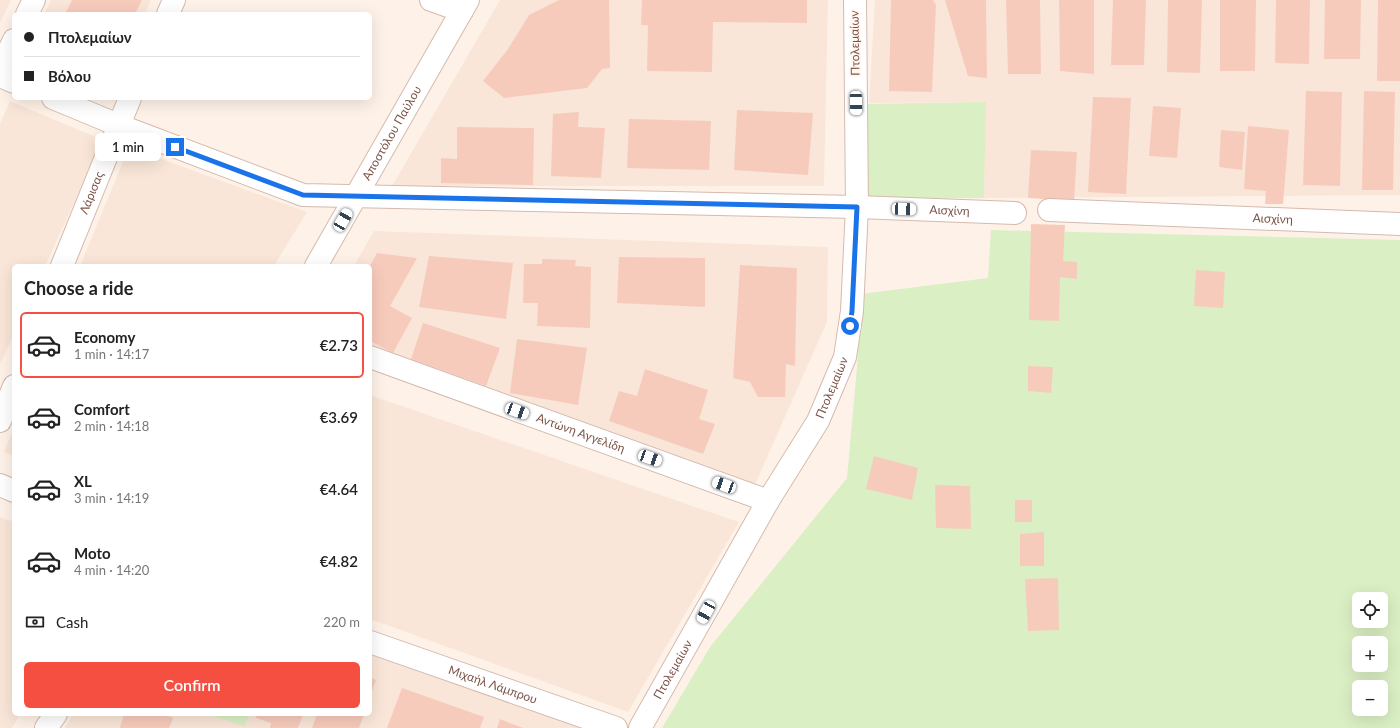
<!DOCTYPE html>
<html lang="en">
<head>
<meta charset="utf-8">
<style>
	body { margin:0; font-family:Lato,sans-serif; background:#f2f2f2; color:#222; height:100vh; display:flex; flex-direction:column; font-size:15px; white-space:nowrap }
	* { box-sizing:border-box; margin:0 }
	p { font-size:13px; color:#767676 }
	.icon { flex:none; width:22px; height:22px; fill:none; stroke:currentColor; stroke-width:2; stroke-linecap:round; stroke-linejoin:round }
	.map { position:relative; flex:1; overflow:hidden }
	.side { position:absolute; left:12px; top:264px; width:360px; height:452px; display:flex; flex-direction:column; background:#fff; border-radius:6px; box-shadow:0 4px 16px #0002 }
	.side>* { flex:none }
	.banner { position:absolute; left:12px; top:12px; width:360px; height:88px; border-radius:6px; box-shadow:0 4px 16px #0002; display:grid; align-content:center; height:88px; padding:0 12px; background:#fff }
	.tools { position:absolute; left:1352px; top:592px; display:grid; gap:8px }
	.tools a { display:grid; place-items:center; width:36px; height:36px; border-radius:6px; background:#fff; box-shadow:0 4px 16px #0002; font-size:20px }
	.end { position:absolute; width:18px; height:18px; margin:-9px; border:5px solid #1a73e8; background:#fff; box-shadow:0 0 0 2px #fff }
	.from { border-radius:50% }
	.bubble { position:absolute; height:28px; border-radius:6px; background:#fff; box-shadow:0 4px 16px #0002; font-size:13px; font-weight:600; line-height:28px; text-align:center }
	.car { position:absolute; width:12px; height:24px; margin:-12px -6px; border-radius:5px; box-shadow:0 0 3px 1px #0007; background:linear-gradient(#fff 24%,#345 0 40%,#fff 0 76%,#345 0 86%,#fff 0) }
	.banner b { display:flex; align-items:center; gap:14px; height:38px; font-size:15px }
	.banner b+b { border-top:1px solid #e0e0e0 }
	.banner i { width:10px; height:10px; background:#222 }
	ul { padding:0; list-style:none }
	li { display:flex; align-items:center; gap:12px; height:66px; margin:0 8px 6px; padding:0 4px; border:2px solid transparent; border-radius:6px }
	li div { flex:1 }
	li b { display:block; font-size:15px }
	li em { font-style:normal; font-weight:600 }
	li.current { border-color:#f54f41 }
	li>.icon { width:36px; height:36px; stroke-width:1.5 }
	h2 { padding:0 12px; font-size:18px; line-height:48px }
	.pay { display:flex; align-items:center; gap:10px; height:44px; padding:0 12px; font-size:15px }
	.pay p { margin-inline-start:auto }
	.action { display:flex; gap:8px; margin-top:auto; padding:8px 12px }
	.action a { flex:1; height:46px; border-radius:6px; background:#f54f41; color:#fff; font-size:16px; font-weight:600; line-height:46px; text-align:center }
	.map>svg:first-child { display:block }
</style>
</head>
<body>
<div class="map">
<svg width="1400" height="728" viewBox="0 0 1400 728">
	<rect width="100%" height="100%" fill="#fef2e8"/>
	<g fill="#f9e6d8">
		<path d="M0 0H11L0 23Z"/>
		<path d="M51 0H151L145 14H44Z"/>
		<path d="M500 0H828L824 186H392Z"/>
		<path d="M875 0H1400V195L984 198 985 102 869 103Z"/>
		<path d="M10 101 103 140 45 266H14V334L0 364V124Z"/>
		<path d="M129 147 307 212 274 266H80Z"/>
		<path d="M374 231 828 247 827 322 753 489 370 358V266H354Z"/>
		<path d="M370 395 739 522 628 712 370 619Z"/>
		<path d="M14 428V456L4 452Z"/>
		<path d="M0 517 14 522V714H20L12 728H0Z"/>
		<path d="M370 654 600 728H65L73 714H208L245 727 249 714H370Z"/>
	</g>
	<g fill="#dbefc4" fill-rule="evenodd">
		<path d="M986 102 984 198H861L862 104Z"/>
		<path d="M991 230 1400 240V728H662L710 647 847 478 857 367 861 294 988 278ZM1359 599H1381V621H1359ZM1359 643H1381V665H1359ZM1359 687H1381V709H1359Z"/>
		<path d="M208 714H249L245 727Z"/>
	</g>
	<g fill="#f7cbbc">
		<path d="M72 0H142L135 14H65Z"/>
		<path d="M559 0H609L610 68 602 69 587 88 504 98 483 81 508 49 529 15Z"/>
		<path d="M642 0H807V23L713 22 712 72 647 71 648 25H641Z"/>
		<path d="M891 0H933L936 5 932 92 889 91Z"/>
		<path d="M945 0H986L987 78 968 76Z"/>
		<path d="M1006 0H1040L1041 74H1008Z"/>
		<path d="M1059 0H1094V74L1060 71Z"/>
		<path d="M1113 0H1146L1144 65H1111Z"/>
		<path d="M1168 0H1202L1200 73 1167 72Z"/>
		<path d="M1220 0H1256L1255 71H1220Z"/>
		<path d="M1276 0H1310L1309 64 1275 63Z"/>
		<path d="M1325 0H1361L1360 59H1324Z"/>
		<path d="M1378 0H1400V81H1377Z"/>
		<path d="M1306 91 1342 92 1340 186 1303 185Z"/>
		<path d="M1364 91 1395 92 1393 190H1362Z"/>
		<path d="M1093 97 1131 98 1126 194 1088 192Z"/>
		<path d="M1153 106 1181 108 1177 158 1149 156Z"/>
		<path d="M737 110 813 113 808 175 734 170Z"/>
		<path d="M579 112 578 127 605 128 601 178 551 176 553 114Z"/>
		<path d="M629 119 711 121 709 170 627 168Z"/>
		<path d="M1248 126 1289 130 1283 204H1265L1266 191 1244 189Z"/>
		<path d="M457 127 534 128 533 185 441 183V158L457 159Z"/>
		<path d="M1221 130 1245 132 1242 170 1219 167Z"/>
		<path d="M1031 150 1077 152 1074 201 1028 198Z"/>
		<path d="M1031 224 1065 225 1063 261 1077 262V279L1060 277 1059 321 1029 320Z"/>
		<path d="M377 253 417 258 390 306 412 318 393 353 370 341V266Z"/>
		<path d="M429 256 513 263 506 319 419 307Z"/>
		<path d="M619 257 705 258V307L617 303Z"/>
		<path d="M542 259 576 260 575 266 591 267 590 328 537 326 538 303H523L524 264H542Z"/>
		<path d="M740 265 797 268 795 366 786 364 785 397H758L750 382 733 378Z"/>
		<path d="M1196 270 1225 272 1223 308 1194 306Z"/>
		<path d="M423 323 500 348 486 386 411 359Z"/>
		<path d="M517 339 587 348 578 405 510 393Z"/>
		<path d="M1028 366 1053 367 1051 393 1028 391Z"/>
		<path d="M645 369 708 390 699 419 715 424 703 454 609 421 619 391 637 396Z"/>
		<path d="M874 456 918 468 912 500 866 489Z"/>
		<path d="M935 485 970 486 971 529 936 528Z"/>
		<rect x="1015" y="500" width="17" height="22"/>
		<path d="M1044 532V566H1020V534Z"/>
		<path d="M1058 578 1059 630 1028 631 1025 579Z"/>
		<path d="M370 677 376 680 370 697Z"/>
		<path d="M402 688 484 717 480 728H387Z"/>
		<path d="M124 714H163L173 718 169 728H120Z"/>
		<path d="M257 714H303L298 728H270L271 723 256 718Z"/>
		<path d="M317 714H364L359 728H312Z"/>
		<path d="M500 719 523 728H497Z"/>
	</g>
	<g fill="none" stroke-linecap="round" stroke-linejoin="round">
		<g stroke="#d5baae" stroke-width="24">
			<g id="minor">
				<path d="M431 0 462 11"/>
				<path d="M27 14 34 0"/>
				<path d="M168 14 174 0"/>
				<path d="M0 68 14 40"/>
				<path d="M0 76 14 82"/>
				<path id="s1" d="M53 98 118 125 303 195 857 207 1015 213"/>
				<path id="s2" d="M1049 210 1400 224"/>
				<path id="s3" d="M62 266 130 98"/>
				<path id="s4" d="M316 266 468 0"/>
				<path id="s5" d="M370 357 768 501"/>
				<path d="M0 421 14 386"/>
				<path d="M0 485 14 491"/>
				<path id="s6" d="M370 642 616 728"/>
				<path d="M46 728 56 714"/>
				<path id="s7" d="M640 728 768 501 818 421 845 357 852 311 857 207 855 0"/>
			</g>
		</g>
		<use href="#minor" stroke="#fff" stroke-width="22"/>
	</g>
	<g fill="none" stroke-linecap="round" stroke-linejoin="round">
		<path stroke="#1a73e8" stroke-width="5" d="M175 147 303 195 857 207 852 311 850 326"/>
	</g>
	<g text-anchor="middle" stroke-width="4" stroke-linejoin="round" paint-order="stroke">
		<g font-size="12" fill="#7c5348" stroke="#fff7f0">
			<text transform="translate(855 43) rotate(-91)" y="4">Πτολεμαίων</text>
			<text dy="4" stroke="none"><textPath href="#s4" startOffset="153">Αποστόλου Παύλου</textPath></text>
			<text dy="4" stroke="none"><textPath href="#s3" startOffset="79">Λάρισας</textPath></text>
			<text dy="4" stroke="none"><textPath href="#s1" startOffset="915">Αισχίνη</textPath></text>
			<text dy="4" stroke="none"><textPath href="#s2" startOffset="224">Αισχίνη</textPath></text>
			<text dy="4" stroke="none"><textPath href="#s7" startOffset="391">Πτολεμαίων</textPath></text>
			<text dy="4" stroke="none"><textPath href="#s5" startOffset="224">Αντώνη Αγγελίδη</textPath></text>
			<text dy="4" stroke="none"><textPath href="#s7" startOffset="67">Πτολεμαίων</textPath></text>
			<text dy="4" stroke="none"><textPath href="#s6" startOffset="130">Μιχαήλ Λάμπρου</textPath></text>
		</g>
	</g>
</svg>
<div class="tools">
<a><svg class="icon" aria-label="locate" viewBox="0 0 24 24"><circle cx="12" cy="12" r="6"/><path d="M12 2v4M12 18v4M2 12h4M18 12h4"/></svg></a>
<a>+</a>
<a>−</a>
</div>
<i class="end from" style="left:850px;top:326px"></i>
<i class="end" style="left:175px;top:147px"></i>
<div class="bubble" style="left:95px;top:133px;width:66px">1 min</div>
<i class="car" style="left:856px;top:103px;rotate:179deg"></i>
<i class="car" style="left:904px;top:209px;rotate:92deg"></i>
<i class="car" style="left:343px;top:220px;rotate:30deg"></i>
<i class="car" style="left:517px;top:411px;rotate:110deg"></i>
<i class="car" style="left:650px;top:458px;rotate:110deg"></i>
<i class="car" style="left:724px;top:485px;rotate:290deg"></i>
<i class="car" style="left:706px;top:612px;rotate:209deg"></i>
<div class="banner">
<b><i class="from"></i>Πτολεμαίων</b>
<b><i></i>Βόλου</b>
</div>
<section class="side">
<h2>Choose a ride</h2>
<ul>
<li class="current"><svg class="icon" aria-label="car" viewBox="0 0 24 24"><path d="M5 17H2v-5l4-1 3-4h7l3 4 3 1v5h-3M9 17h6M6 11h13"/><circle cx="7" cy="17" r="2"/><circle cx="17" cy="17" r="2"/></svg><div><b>Economy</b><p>1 min · 14:17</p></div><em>€2.73</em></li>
<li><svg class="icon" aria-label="car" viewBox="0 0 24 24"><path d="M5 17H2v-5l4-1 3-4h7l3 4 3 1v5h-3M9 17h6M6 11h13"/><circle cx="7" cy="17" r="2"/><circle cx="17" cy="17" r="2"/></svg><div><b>Comfort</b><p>2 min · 14:18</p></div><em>€3.69</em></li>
<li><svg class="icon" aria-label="car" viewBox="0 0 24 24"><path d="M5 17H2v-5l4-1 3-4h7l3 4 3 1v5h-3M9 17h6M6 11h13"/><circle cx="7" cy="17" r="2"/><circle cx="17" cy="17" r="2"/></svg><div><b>XL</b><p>3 min · 14:19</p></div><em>€4.64</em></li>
<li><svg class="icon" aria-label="car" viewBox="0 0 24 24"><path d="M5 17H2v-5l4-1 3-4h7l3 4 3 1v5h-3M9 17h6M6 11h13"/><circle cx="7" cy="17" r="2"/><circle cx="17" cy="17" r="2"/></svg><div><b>Moto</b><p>4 min · 14:20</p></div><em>€4.82</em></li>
</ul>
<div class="pay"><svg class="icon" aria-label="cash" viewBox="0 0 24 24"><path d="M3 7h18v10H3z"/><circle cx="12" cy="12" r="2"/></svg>Cash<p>220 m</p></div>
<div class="action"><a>Confirm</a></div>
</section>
</div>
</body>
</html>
